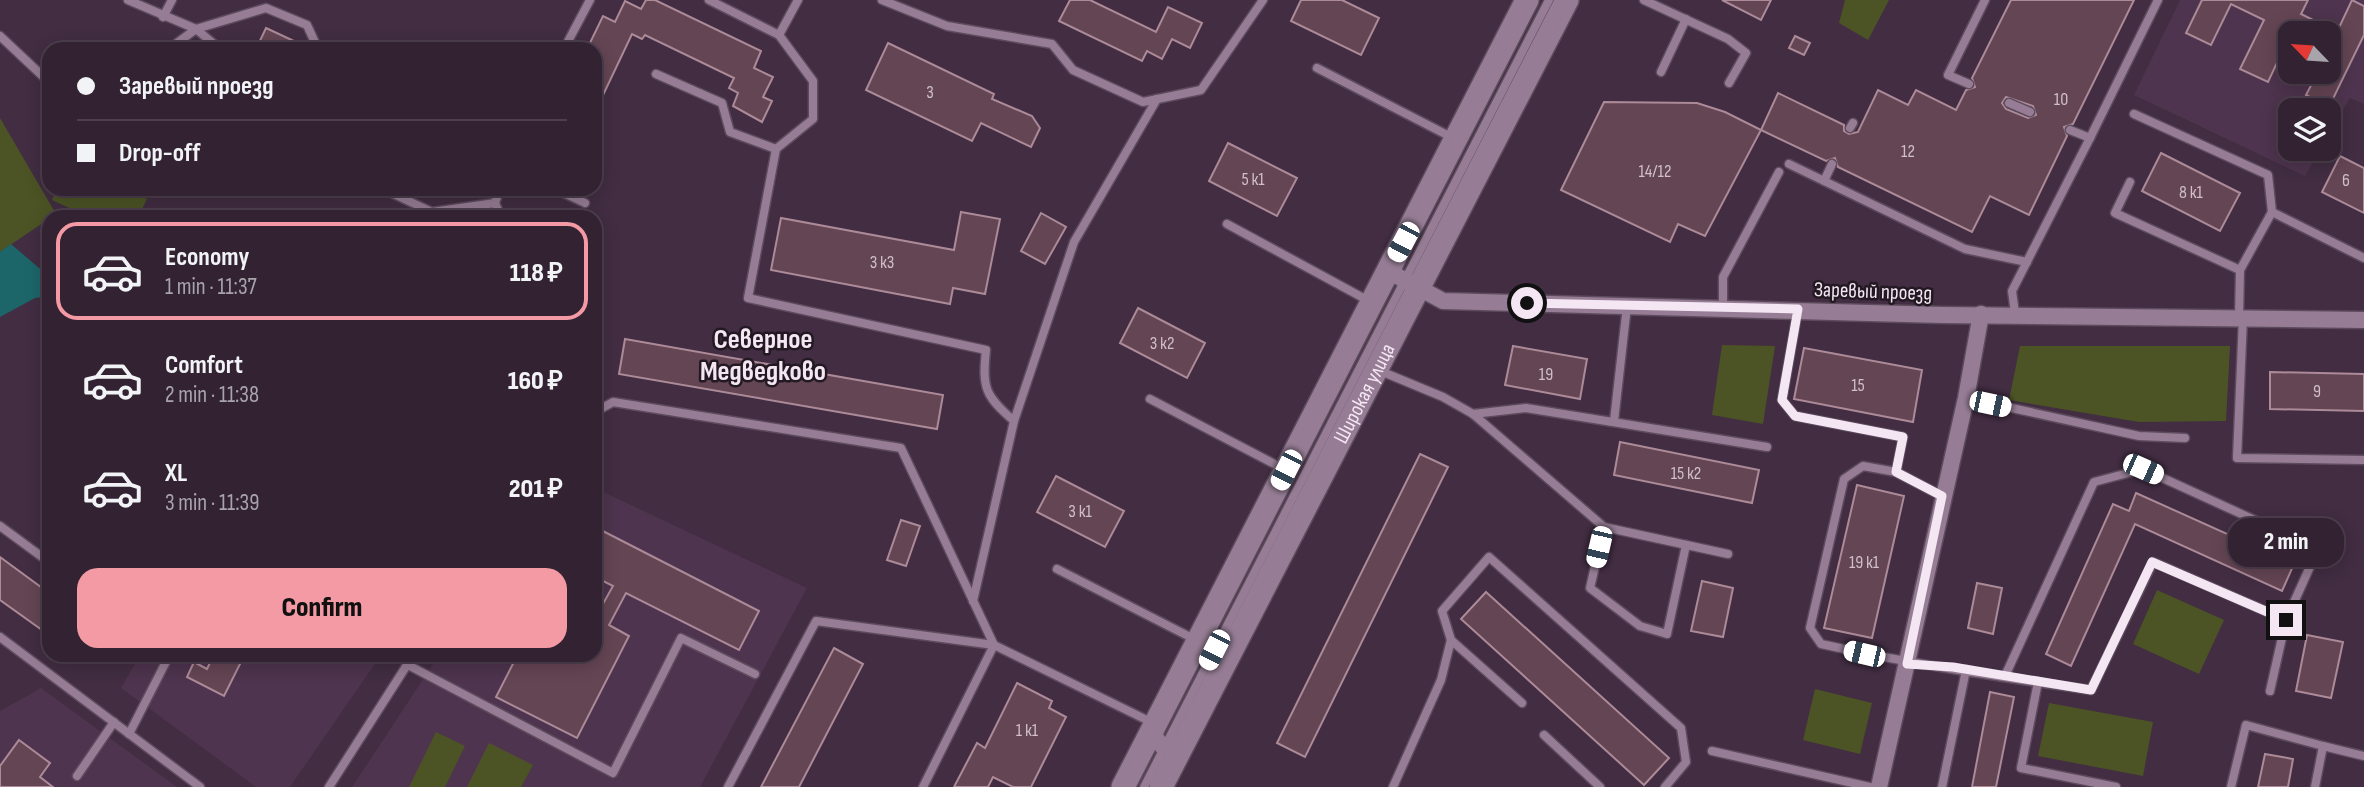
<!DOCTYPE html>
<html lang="en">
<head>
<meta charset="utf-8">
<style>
	body { margin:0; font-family:"Sofia Sans Condensed",sans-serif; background:#3d2f3e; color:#f1f3f6; height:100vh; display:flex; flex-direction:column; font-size:26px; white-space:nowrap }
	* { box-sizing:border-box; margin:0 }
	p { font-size:23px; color:#a8a4ac }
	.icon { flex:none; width:38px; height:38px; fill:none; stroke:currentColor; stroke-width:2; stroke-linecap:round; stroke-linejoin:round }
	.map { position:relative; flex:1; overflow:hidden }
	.drawer { position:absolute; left:42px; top:210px; width:560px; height:452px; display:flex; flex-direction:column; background:#322232; border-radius:21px; box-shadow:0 4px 18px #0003,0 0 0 2px #4d3f4d }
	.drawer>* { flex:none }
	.top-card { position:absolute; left:42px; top:42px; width:560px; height:154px; border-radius:21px; box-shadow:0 4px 18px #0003,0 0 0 2px #4d3f4d; display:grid; align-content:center; height:154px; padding:0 35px; background:#322232 }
	.needle { width:46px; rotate:295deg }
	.buttons { position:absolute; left:2278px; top:21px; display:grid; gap:14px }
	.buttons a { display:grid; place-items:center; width:63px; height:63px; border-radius:14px; background:#322232; box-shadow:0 4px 18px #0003,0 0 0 2px #4d3f4d; font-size:35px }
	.end { position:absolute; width:32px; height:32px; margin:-16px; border:9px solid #f4e6f3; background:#111; box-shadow:0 0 0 4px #111 }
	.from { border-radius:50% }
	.bubble { position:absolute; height:49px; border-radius:21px; background:#322232; box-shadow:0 4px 18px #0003,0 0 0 2px #4d3f4d; font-size:23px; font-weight:800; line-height:49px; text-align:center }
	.car { position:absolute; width:21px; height:42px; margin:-21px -10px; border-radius:9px; box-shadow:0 0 5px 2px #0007; background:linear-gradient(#fff 24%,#345 0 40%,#fff 0 76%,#345 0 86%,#fff 0) }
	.top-card b { display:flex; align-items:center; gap:24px; height:66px; font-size:26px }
	.top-card b+b { border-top:2px solid #4d3f4d }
	.top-card i { width:18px; height:18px; background:#f1f3f6 }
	ul { padding:12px 0 0; list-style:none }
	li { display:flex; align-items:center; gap:21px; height:98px; margin:0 14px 10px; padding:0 21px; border:4px solid transparent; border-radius:21px }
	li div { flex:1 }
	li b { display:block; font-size:26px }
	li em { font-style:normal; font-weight:800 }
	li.current { border-color:#f49aa4 }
	li>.icon { width:63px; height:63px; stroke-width:1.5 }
	.button { display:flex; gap:14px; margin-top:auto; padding:14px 35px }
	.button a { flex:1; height:80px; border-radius:21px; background:#f49aa4; color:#111; font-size:28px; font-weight:800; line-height:80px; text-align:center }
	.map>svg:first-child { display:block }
</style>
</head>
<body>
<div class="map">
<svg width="2364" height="787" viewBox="0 0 2364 787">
	<rect width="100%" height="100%" fill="#422d42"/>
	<g fill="#4e344e" fill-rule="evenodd">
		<path d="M2180 0H2364V104L2350 98 2329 134V110H2291V149H2321L2305 176 2134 95ZM2291 33H2329V72H2291Z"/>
		<path d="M595 488 807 588 700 787H352L439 655 595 654Z"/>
		<path d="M140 655H381L290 787H256L121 688Z"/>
		<path d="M41 688 177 787H0V711Z"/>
	</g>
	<g fill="#4c5425">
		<path d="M1845 0H1889L1868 40 1839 23Z"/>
		<path d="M0 118 56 214 0 252Z"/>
		<path d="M57 189H124L147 199 138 217H89L52 200Z"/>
		<path d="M1722 345 1775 346 1763 424 1712 415Z"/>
		<path d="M2020 346H2230L2226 421 2139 422 2009 400Z"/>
		<path d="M2157 590 2224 620 2199 674 2133 644Z"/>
		<path d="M1815 689 1872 703 1860 754 1803 740Z"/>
		<path d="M2049 703 2153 722 2143 776 2038 756Z"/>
		<path d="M436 732 465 746 445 787H409Z"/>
		<path d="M489 743 533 765 521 787H467Z"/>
	</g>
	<path fill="#1c666a" d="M11 244 39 268 49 266V296L35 298 0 317V252Z"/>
	<g fill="#644553" stroke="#ac8a98" stroke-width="2" fill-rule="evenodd">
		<path d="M646 0H655L761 51 754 68 773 77 763 97 772 101 762 122 733 106 738 93 729 88 734 78 645 35 642 39 632 34 595 112V49H587L603 16 615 22 625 1 641 9Z"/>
		<path d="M1070 0H1090L1156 32 1168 7 1202 23 1190 48 1172 39 1162 59 1147 51 1142 61 1059 21Z"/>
		<path d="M1301 0H1342L1379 18 1361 55 1291 21Z"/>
		<path d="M1722 0H1771L1761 20Z"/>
		<path d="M2011 0H2134L2073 124 2064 127 2067 136 2029 215 1990 196 1972 232 1838 167 1835 158 1826 161 1761 130 1778 93 1844 125V131L1849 134 1858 132 1878 90 1908 105 1916 90 1956 110 1966 90 1975 87 1972 78ZM2006 97 2033 106 2036 115 2028 118 2006 109 2002 103Z"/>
		<path d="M2202 0H2308L2301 14 2337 32 2352 0 2364 6V35L2329 107 2306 95 2318 72H2329V33H2291L2268 82 2240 69 2264 20 2231 4 2211 45 2186 33Z"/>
		<path d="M266 28 311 49H256Z"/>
		<path d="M1795 36 1810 43 1804 55 1789 48Z"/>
		<path d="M888 43 994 94 992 99 1032 116 1040 128 1031 147 981 123 972 141 866 90Z"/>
		<path d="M1604 102 1697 103 1725 112 1761 130 1705 236 1678 224 1670 242 1561 190Z"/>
		<path d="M1228 143 1297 178 1277 216 1209 181Z"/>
		<path d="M2161 153 2240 193 2220 231 2142 191Z"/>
		<path d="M2340 156 2364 168V213L2322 192Z"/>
		<path d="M961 212 1000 219 985 294 953 288 950 304 771 270 781 218 954 250Z"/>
		<path d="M1041 213 1066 227 1045 264 1021 251Z"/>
		<path d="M1138 308 1205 343 1187 378 1120 343Z"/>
		<path d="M625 339 943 395 937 429 619 374Z"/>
		<path d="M1513 346 1587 359 1580 399 1505 385Z"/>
		<path d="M1804 348 1922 370 1913 422 1794 399Z"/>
		<path d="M2270 372 2364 374V411L2270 409Z"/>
		<path d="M1620 442 1759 470 1752 503 1614 475Z"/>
		<path d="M1420 454 1448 467 1305 757 1277 743Z"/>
		<path d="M1056 476 1124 511 1105 547 1037 512Z"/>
		<path d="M1857 485 1904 496 1872 638 1824 628Z"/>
		<path d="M2136 493 2294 564 2282 591 2135 524 2071 666 2046 654 2113 504 2129 511Z"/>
		<path d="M901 520 920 526 906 566 887 560Z"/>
		<path d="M595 527 759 611 739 650 626 593 609 625 629 636 577 738 496 697 518 654H595V618L613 586 595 577Z"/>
		<path d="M0 557 49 593V635L0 600Z"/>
		<path d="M1702 581 1733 588 1723 637 1691 631Z"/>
		<path d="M1977 583 2002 588 1993 634 1968 628Z"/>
		<path d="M1486 592 1669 758 1644 785 1461 619Z"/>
		<path d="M2307 635 2343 642 2331 698 2296 691Z"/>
		<path d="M834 648 863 664 799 787H761Z"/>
		<path d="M214 654H245L224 696 187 677 194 662 207 669Z"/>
		<path d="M1017 683 1052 701 1049 708 1066 717 1031 787H1013L993 777 988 787H954L977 743 985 748Z"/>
		<path d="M1990 692 2014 697 1996 787H1972Z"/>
		<path d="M19 740 50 763 40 777 53 787H0V766Z"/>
		<path d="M2265 754 2293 759 2288 787H2258Z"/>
	</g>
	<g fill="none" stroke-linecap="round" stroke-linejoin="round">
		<g stroke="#5d4b5d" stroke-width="11">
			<g id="service">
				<path d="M128 0 196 29 266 8 307 25 318 49"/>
				<path d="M709 0 779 35 813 81V119L776 149 748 298 986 350C982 388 985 396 1014 421L973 601"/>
				<path d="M882 0 947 26 1052 44 1073 70 1143 102 1201 90 1263 0"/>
				<path d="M1644 0 1728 39 1746 53 1729 83"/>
				<path d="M163 17 172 0"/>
				<path d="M779 35 798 0"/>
				<path d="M0 36 49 82"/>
				<path d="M174 49 177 43 196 29 220 49"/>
				<path d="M564 49 590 0"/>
				<path d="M1317 68 1455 139"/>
				<path d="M1661 72 1686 19"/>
				<path d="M656 74 722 103 730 132 776 149"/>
				<path d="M1969 84 1948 75 1985 0"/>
				<path d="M2009 103 2030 112"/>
				<path d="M2134 114 2268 175 2272 212 2364 258"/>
				<path d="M1850 128 1853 123"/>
				<path d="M2090 138 2158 0"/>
				<path d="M1789 164 1965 249 2027 262"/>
				<path d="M1824 181 1832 164"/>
				<path d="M2130 182 2115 213 2240 270"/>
				<path d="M383 189 432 212 495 203 501 217"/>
				<path d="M555 189 585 203"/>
				<path d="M495 203 500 189"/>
				<path d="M1227 224 1369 301"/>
				<path d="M1723 308V277L1779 172"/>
				<path d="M1798 309 1782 400 1795 416 1903 437 1896 472"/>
				<path d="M2015 313 2012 291 2090 138 2070 130"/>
				<path d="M2239 318 2240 270 2272 212"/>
				<path d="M2243 318 2237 458 2364 460"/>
				<path d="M1378 370 1443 397 1473 414 1604 527 1728 554"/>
				<path d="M1966 398 2139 436 2185 438"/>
				<path d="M1150 399 1284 469"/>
				<path d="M595 412 613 402 901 448 994 645 923 787"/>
				<path d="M1473 414 1526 408 1767 447"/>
				<path d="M1014 421 1074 242 1157 99"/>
				<path d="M1614 421 1627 306"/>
				<path d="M1942 496 1896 472 1863 466 1844 479 1810 628 1821 644C1910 664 2000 677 2091 690L2153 562 2286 620 2318 549 2143 469 2094 482 2005 676"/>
				<path d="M0 526 49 562"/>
				<path d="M1604 527 1590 588 1640 626 1667 634 1686 545"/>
				<path d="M1057 569 1198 641"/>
				<path d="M0 637 200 787"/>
				<path d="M1451 640 1522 703"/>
				<path d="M408 665 613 773 681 638 755 674"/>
				<path d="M2038 682 2021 768 2116 787"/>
				<path d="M2270 691 2286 620"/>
				<path d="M129 734 170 654"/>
				<path d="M1544 735 1600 787"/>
				<path d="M2323 746 2364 756"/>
				<path d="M1712 751 1870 787"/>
				<path d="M77 776 114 722"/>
				<path d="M329 787 414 654"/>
				<path d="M728 787 816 621 994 645 1155 724"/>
				<path d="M1144 787 1549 0"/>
				<path d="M1393 787 1441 680 1451 640 1442 611 1489 557 1681 728 1686 762 1665 787"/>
				<path d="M1942 787 1966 670"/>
				<path d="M2231 787 2246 725 2323 746 2315 787"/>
			</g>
		</g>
		<g stroke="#5d4b5d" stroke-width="19">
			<g id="minor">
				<path d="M1388 271 1443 301 1942 315 2364 320"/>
				<path d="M1156 724 1155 737 1163 747 1176 748 1186 739"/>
				<path d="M1879 787 1966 398 1981 314"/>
			</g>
		</g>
		<g stroke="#5d4b5d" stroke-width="26">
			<g id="secondary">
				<path d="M1123 787 1527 0"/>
				<path id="s1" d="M1161 787 1567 0"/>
			</g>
		</g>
		<use href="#service" stroke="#967d95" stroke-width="8"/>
		<use href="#minor" stroke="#967d95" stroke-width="16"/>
		<use href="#secondary" stroke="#967d95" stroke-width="23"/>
	</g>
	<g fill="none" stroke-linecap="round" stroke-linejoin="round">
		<path stroke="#f4e6f3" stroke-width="9" d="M1527 303 1798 309 1782 400 1795 416 1903 437 1896 472 1942 496 1907 664 1953 667 2091 690 2152 562 2286 620"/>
	</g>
	<g text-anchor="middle" stroke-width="5" stroke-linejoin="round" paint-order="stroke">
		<g font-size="18" fill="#d0becb">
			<text x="930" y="98">3</text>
			<text x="2061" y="105">10</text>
			<text x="1908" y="157">12</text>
			<text x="1655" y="177">14/12</text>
			<text x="1253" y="185">5 к1</text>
			<text x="2346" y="186">6</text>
			<text x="2191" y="198">8 к1</text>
			<text x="882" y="268">3 к3</text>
			<text x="1162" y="349">3 к2</text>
			<text x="1546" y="380">19</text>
			<text x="1858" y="391">15</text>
			<text x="2317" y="397">9</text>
			<text x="1686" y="479">15 к2</text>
			<text x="1080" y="517">3 к1</text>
			<text x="1864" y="568">19 к1</text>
			<text x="1027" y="736">1 к1</text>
		</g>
		<g font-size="21" fill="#f4e6f3" stroke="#231923">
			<text transform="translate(1873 291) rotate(2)" y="7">Заревый проезд</text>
			<text dy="7" stroke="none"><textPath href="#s1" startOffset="443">Широкая улица</textPath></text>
		</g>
		<g font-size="28" font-weight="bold" fill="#f4e6f3" stroke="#231923">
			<text x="763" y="348">Северное<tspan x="763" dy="32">Медведково</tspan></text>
		</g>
	</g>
</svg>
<div class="buttons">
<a><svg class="needle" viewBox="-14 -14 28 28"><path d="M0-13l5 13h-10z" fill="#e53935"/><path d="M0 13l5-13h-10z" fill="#a8a4ac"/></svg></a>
<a><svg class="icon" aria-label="layers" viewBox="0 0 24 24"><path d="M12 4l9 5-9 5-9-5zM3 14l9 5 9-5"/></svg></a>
</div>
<i class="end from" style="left:1527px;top:303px"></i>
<i class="end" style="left:2286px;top:620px"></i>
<div class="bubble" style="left:2228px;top:518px;width:116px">2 min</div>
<i class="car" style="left:1403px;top:242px;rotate:208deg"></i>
<i class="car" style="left:1990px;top:404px;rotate:102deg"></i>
<i class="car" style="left:2143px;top:469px;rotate:114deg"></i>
<i class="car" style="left:1286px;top:470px;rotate:207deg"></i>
<i class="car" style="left:1599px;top:547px;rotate:193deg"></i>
<i class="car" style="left:1214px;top:650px;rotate:207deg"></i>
<i class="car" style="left:1864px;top:654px;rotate:283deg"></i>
<div class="top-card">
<b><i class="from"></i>Заревый проезд</b>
<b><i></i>Drop-off</b>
</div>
<section class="drawer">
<ul>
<li class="current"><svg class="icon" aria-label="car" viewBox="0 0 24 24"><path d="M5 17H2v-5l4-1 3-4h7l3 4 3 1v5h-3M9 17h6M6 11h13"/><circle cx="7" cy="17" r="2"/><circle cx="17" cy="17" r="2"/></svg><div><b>Economy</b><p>1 min · 11:37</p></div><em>118 ₽</em></li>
<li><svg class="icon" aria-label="car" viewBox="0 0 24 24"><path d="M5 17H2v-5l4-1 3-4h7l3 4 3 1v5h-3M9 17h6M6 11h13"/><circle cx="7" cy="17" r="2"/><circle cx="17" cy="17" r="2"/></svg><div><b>Comfort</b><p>2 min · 11:38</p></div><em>160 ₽</em></li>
<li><svg class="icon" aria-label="car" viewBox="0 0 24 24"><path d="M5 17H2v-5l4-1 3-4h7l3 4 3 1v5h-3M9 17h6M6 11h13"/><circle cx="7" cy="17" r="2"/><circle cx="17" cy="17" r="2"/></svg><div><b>XL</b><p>3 min · 11:39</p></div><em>201 ₽</em></li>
</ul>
<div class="button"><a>Confirm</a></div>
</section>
</div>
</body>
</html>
